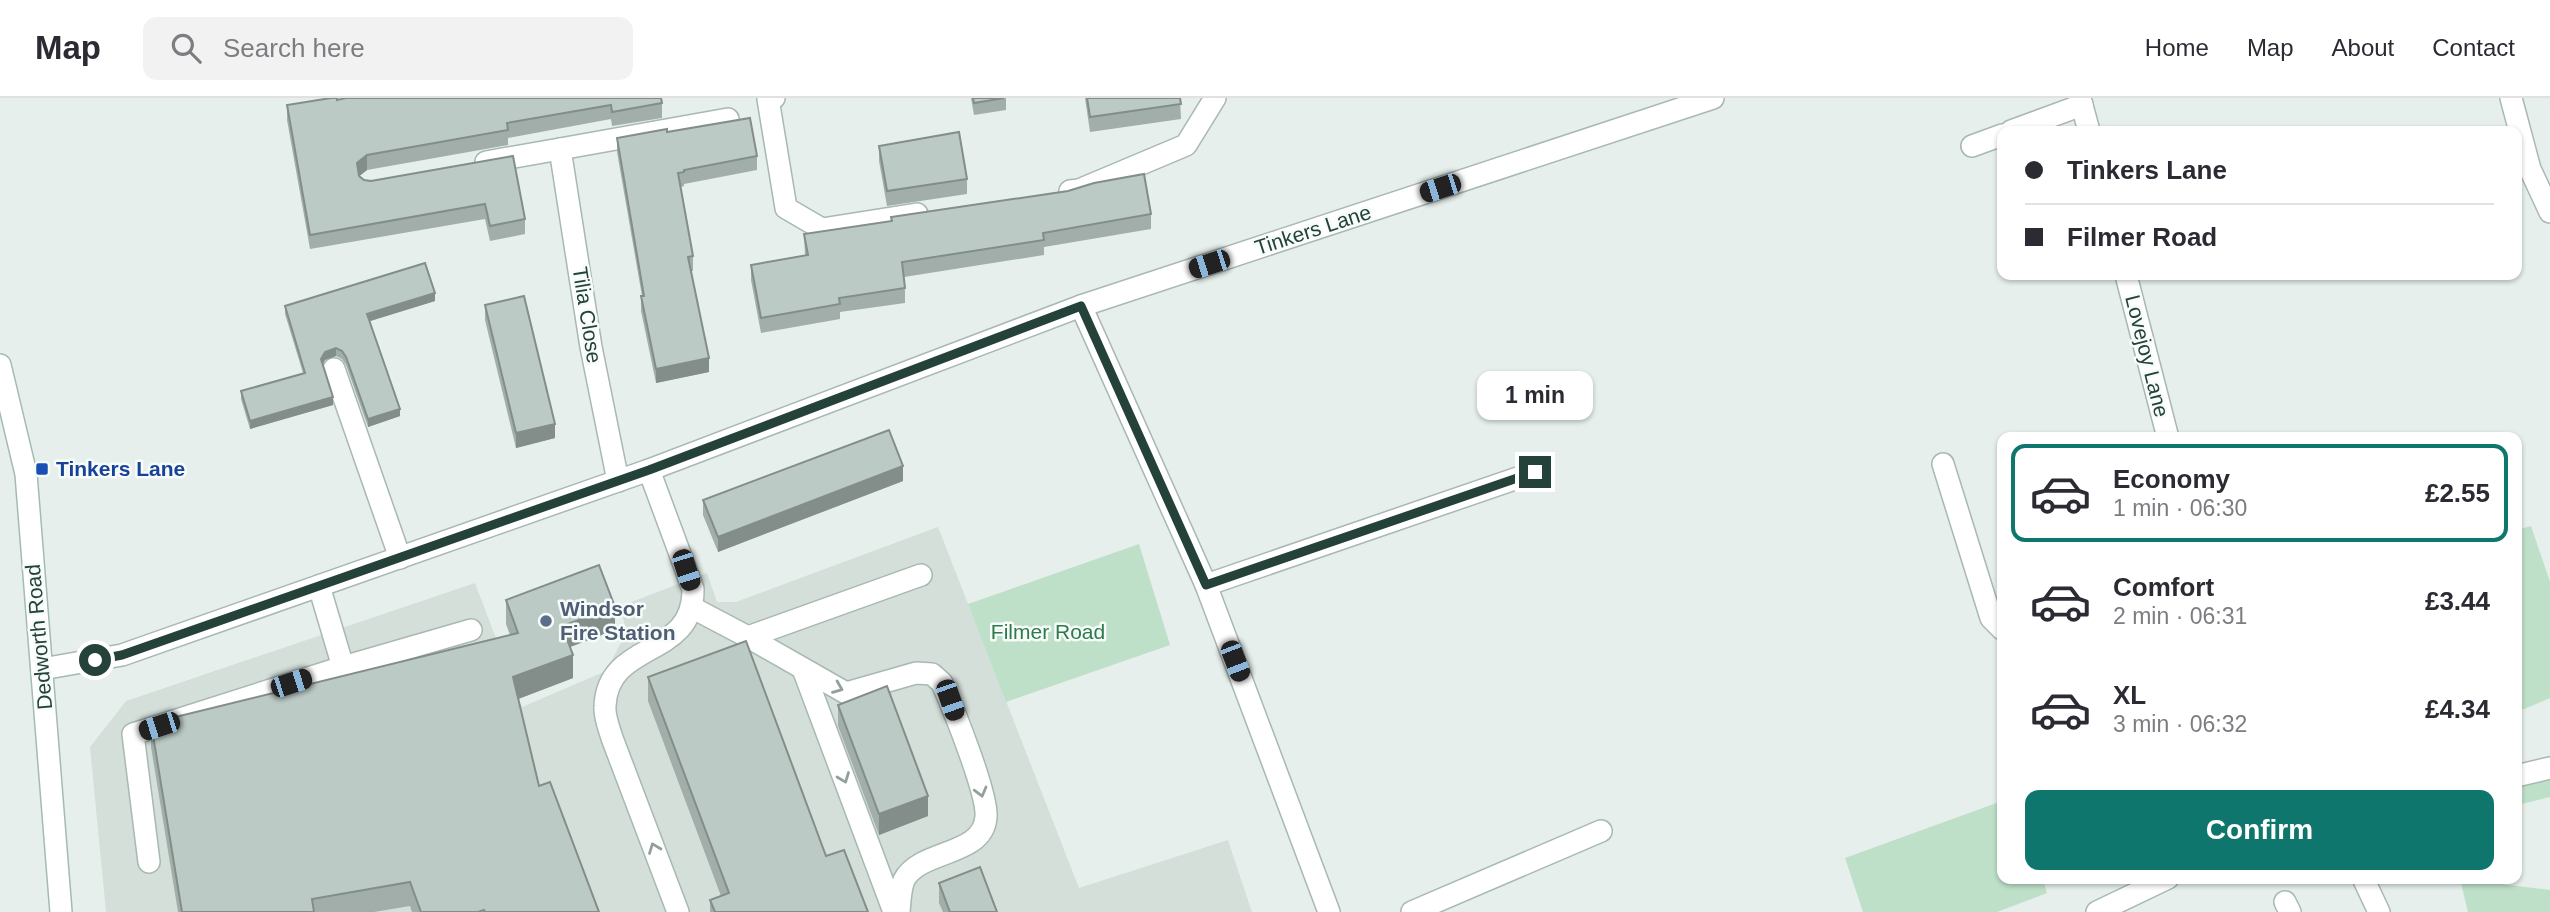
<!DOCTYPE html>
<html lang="en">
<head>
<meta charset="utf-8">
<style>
	body { margin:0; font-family:Arial,sans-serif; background:#f2f2f3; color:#2b2b33; height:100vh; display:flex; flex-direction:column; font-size:26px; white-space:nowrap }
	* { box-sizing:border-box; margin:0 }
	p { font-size:23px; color:#7c7c81 }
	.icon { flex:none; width:38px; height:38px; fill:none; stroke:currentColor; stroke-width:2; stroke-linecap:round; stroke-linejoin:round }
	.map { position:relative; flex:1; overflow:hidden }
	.panel { position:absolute; left:1997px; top:334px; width:525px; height:452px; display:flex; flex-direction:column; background:#fff; border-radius:14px; box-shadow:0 2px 5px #0004 }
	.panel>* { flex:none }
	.hud { position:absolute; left:1997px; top:28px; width:525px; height:154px; border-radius:14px; box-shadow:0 2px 5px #0004; display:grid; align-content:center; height:154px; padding:0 28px; background:#fff }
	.end { position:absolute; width:32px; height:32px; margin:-16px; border:9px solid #24423a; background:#fff; box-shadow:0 0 0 4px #fff }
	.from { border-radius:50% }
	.bubble { position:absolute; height:49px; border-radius:14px; background:#fff; box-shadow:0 2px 5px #0004; font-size:23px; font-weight:600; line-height:49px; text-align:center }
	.car { position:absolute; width:21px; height:42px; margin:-21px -10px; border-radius:9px; box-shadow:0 0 5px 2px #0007; background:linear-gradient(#222 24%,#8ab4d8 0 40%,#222 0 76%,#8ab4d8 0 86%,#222 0) }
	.hud b { display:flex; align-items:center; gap:24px; height:66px; font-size:26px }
	.hud b+b { border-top:2px solid #e1e1e2 }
	.hud i { width:18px; height:18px; background:#2b2b33 }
	ul { padding:12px 0 0; list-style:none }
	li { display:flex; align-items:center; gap:21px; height:98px; margin:0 14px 10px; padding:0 14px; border:4px solid transparent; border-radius:14px }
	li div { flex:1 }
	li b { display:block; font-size:26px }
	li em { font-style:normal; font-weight:600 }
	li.selected { border-color:#0f766e }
	li>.icon { width:63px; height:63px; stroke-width:1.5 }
	.button { display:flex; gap:14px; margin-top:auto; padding:14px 28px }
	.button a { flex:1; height:80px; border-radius:14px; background:#0f766e; color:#fff; font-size:28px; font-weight:600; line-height:80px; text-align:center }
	header { display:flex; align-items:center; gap:42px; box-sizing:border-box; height:98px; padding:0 35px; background:#fff; border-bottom:2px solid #e1e1e2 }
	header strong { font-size:33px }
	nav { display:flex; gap:38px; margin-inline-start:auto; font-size:24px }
	.search { width:490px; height:63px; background:#f2f2f3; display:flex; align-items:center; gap:18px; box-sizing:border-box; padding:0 24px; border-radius:14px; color:#7c7c81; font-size:26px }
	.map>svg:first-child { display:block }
</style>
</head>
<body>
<header>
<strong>Map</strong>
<div class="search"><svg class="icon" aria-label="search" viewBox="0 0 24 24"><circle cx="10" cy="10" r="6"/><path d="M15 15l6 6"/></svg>Search here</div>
<nav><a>Home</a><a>Map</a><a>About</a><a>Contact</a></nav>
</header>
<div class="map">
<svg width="2550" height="814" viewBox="0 0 2550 814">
	<rect width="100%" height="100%" fill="#e6efeb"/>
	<path fill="#d4dfda" d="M938 429 1079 790 1228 742 1252 814H106L90 649 126 603 475 485 522 609 606 573 626 535 621 508 707 475 717 504H736Z"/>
	<g fill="#bfe0c8">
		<path d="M2531 428 2550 484V600L2517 614V432Z"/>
		<path d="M1139 446 1170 547 1006 604 968 506Z"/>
		<path d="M2550 680V699L2517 707 2516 688Z"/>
		<path d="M2002 703V780L2043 781 2047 795 1997 814H1863L1845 760Z"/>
		<path d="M2460 781 2550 792V814H2468Z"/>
	</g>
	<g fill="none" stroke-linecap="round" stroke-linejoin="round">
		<g stroke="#a8b8b2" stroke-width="24">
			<g id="lane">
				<path d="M2011 33 2082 7"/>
				<path d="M1972 48 2002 37"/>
				<path d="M334 271 400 460"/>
				<path d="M649 372 693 491C694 562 608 541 605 608 604 618 609 630 612 640L678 814"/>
				<path d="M319 488 343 569"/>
				<path d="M693 510 748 539 846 595 916 575 932 576 942 585C953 610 988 696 986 719 983 759 920 751 904 782 900 792 900 803 899 814"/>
				<path d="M748 539 921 477"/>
				<path d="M803 571 894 814"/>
				<path d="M149 764 133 636 343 569 471 532"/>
				<path d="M2285 804 2290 814"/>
			</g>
		</g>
		<g stroke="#a8b8b2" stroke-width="24">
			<g id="street">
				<path d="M774 0 768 1 786 110 822 131 917 116"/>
				<path d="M2080 0 2089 33"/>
				<path d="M2511 0 2530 71 2550 114"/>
				<path d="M486 64 560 51"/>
				<path d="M1070 93 1079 92 1186 47 1215 0"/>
				<path d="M2126 177 2168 340"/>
				<path d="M1081 208 1206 487 1329 814"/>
				<path d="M1943 366 1991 520 2002 531"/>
				<path d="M618 383 591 249 560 51 728 21"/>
				<path d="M1206 487 1535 374"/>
				<path d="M42 571 122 557 649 372 1081 208 1713 0"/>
				<path d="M2516 678 2550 670"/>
				<path d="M2363 780 2379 814"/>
				<path d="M1412 814 1601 733"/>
				<path d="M2097 814 2168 780"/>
			</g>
		</g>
		<g stroke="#a4bbb3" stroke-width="24">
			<path id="secondary" d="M0 267 26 376 61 814"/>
		</g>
		<use href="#lane" stroke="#fff" stroke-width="21"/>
		<use href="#street" stroke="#fff" stroke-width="21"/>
		<use href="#secondary" stroke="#fff" stroke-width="21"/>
	</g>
	<g fill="#a1aea9">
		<path d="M971 0H1006V12L974 17Z"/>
		<path d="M1085 0H1180L1181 21 1090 34Z"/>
		<path d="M337 2 662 5V20L612 28 611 21 508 40V47L367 72 359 78 364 82 371 83 513 58 525 121V136L490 143 485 121 310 151 287 22V7Z"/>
		<path d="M667 34 757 58V72L684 86V88L681 89 693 158V173H691L709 274 656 285 641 213V198H642L617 54V40Z"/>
		<path d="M879 48 967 81V96L887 108 879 63Z"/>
		<path d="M1151 116V131L1044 149V157L904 179 905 190V205L840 214V221L761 235 751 182V167L805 158 804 136 891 123V119Z"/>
		<path d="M435 203 370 223 400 318 368 329 346 267 342 261 336 258 325 262 323 266 333 307 250 331 241 301V293L303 275 285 216V208Z"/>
		<path d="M485 207 555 340 516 350 485 222Z"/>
		<path d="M903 383 718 454 703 417V402Z"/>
		<path d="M506 502 615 532 570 549 573 580 518 601 539 688 599 814H412L410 808 374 814H178L151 649V625L510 537 506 526Z"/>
		<path d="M648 579 826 758 868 814H710V802L721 798 648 603Z"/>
		<path d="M838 607 928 718 879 737 838 628Z"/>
		<path d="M939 785 997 814H943L939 805Z"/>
	</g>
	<g fill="#838d89">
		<path d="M367 57V72L357 80V65Z"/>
		<path d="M435 195V203L367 224V216Z"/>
		<path d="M336 250V258L325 262 321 269V261L325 254Z"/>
		<path d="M709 260V274L656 285V271Z"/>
		<path d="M333 299V307L250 331V323Z"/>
		<path d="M400 311V318L368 329V321Z"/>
		<path d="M555 326V340L516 350V335Z"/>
		<path d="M903 368V383L718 454V439Z"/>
		<path d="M615 509V532L562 552V528Z"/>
		<path d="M573 557V580L513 603V579Z"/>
		<path d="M928 698V718L879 737V716Z"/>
	</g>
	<g fill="#bbcac4" stroke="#838d89" stroke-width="2">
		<path d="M331 0H337V2L346 0H661L662 5 612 14 611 7 507 25 508 32 367 57 357 65 359 78 364 82 371 83 513 58 525 121 490 128 485 106 310 137 287 7Z"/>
		<path d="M973 0H1004L974 5Z"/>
		<path d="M1087 0H1180L1181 6 1090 19Z"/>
		<path d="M750 20 757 58 684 72V74L678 75 693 158 688 159 709 260 656 271 641 198H644L617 40 667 31V34Z"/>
		<path d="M959 34 967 81 887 93 879 48Z"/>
		<path d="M1144 76 1151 116 1043 135 1044 142 902 164 905 190 839 200 840 206 761 220 751 167 808 157 804 136 892 123 891 119 1068 93 1094 85Z"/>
		<path d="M425 165 435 195 367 216 400 311 368 321 346 259 342 253 336 250 325 254 321 261 333 299 250 323 241 293 305 275 285 208Z"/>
		<path d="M524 198 555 326 516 335 485 207Z"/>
		<path d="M889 332 903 368 718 439 703 402Z"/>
		<path d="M599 467 615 509 562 528 573 557 513 579 539 688 550 684 599 814H485L484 812 478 814H421L410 784 312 801 314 814H182L151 625 518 535 506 502Z"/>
		<path d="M746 543 826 758 844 752 868 814H715L710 802 729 795 648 579Z"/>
		<path d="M887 588 928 698 879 716 838 607Z"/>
		<path d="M980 769 997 814H950L939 785Z"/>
	</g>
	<defs><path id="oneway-chevron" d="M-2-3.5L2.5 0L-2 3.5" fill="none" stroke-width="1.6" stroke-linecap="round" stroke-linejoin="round" transform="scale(1.75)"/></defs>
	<g stroke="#92a09c">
		<use href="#oneway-chevron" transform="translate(838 590) rotate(22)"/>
		<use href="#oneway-chevron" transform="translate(844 680) rotate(69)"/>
		<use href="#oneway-chevron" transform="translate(981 694) rotate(75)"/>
		<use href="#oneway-chevron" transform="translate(654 750) rotate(-111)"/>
	</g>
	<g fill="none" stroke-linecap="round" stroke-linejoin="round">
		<path stroke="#24423a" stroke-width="9" d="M95 562 122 557 649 372 1081 208 1206 487 1535 374"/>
	</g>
	<rect fill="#1a4fb4" stroke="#f7fbf9" stroke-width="2.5" x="35" y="364" width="14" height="14" rx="3.5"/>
	<circle fill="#5c6f8a" stroke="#f7fbf9" stroke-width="2.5" cx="546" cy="523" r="7"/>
	<g text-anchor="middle" stroke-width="5" stroke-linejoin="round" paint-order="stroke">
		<g font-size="21" fill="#24423a" stroke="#f7fbf9">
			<text transform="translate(1313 132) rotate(-18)" y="7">Tinkers Lane</text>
			<text transform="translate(587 217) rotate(81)" y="7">Tilia Close</text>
			<text transform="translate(2147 258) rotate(76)" y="7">Lovejoy Lane</text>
			<text transform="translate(39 539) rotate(-95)" y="7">Dedworth Road</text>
		</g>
		<g font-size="21" font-weight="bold" fill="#164399" stroke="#f7fbf9" text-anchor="start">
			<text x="56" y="378">Tinkers Lane</text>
		</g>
		<g font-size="21" font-weight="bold" fill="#4e5e75" stroke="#f7fbf9" text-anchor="start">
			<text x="560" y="518">Windsor<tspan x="560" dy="24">Fire Station</tspan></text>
		</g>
		<g font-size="21" fill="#2d7a4b" stroke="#f7fbf9">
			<text x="1048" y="541">Filmer Road</text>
		</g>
	</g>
</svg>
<i class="end from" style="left:95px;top:562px"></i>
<i class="end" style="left:1535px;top:374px"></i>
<div class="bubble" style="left:1477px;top:273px;width:116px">1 min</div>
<i class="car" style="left:1440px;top:90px;rotate:252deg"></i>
<i class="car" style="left:1209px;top:166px;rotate:252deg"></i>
<i class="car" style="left:686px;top:472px;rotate:162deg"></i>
<i class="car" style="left:1235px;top:563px;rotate:159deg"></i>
<i class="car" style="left:291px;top:585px;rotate:72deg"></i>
<i class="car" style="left:950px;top:602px;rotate:161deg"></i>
<i class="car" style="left:159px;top:628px;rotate:252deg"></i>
<div class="hud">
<b><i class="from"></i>Tinkers Lane</b>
<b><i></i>Filmer Road</b>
</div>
<section class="panel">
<ul>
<li class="selected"><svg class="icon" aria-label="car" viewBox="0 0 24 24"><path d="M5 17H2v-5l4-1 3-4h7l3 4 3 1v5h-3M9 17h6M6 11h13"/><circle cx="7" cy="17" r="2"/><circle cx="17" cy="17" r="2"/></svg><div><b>Economy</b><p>1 min · 06:30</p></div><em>£2.55</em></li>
<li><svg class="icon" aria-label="car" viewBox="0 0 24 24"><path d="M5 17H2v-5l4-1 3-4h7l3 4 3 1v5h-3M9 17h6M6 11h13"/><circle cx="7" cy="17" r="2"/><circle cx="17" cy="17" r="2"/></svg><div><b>Comfort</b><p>2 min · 06:31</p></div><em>£3.44</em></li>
<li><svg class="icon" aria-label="car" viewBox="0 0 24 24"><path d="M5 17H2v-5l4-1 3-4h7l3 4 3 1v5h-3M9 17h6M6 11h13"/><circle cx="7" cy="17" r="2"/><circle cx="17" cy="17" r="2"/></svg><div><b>XL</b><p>3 min · 06:32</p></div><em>£4.34</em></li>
</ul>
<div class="button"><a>Confirm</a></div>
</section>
</div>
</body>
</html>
